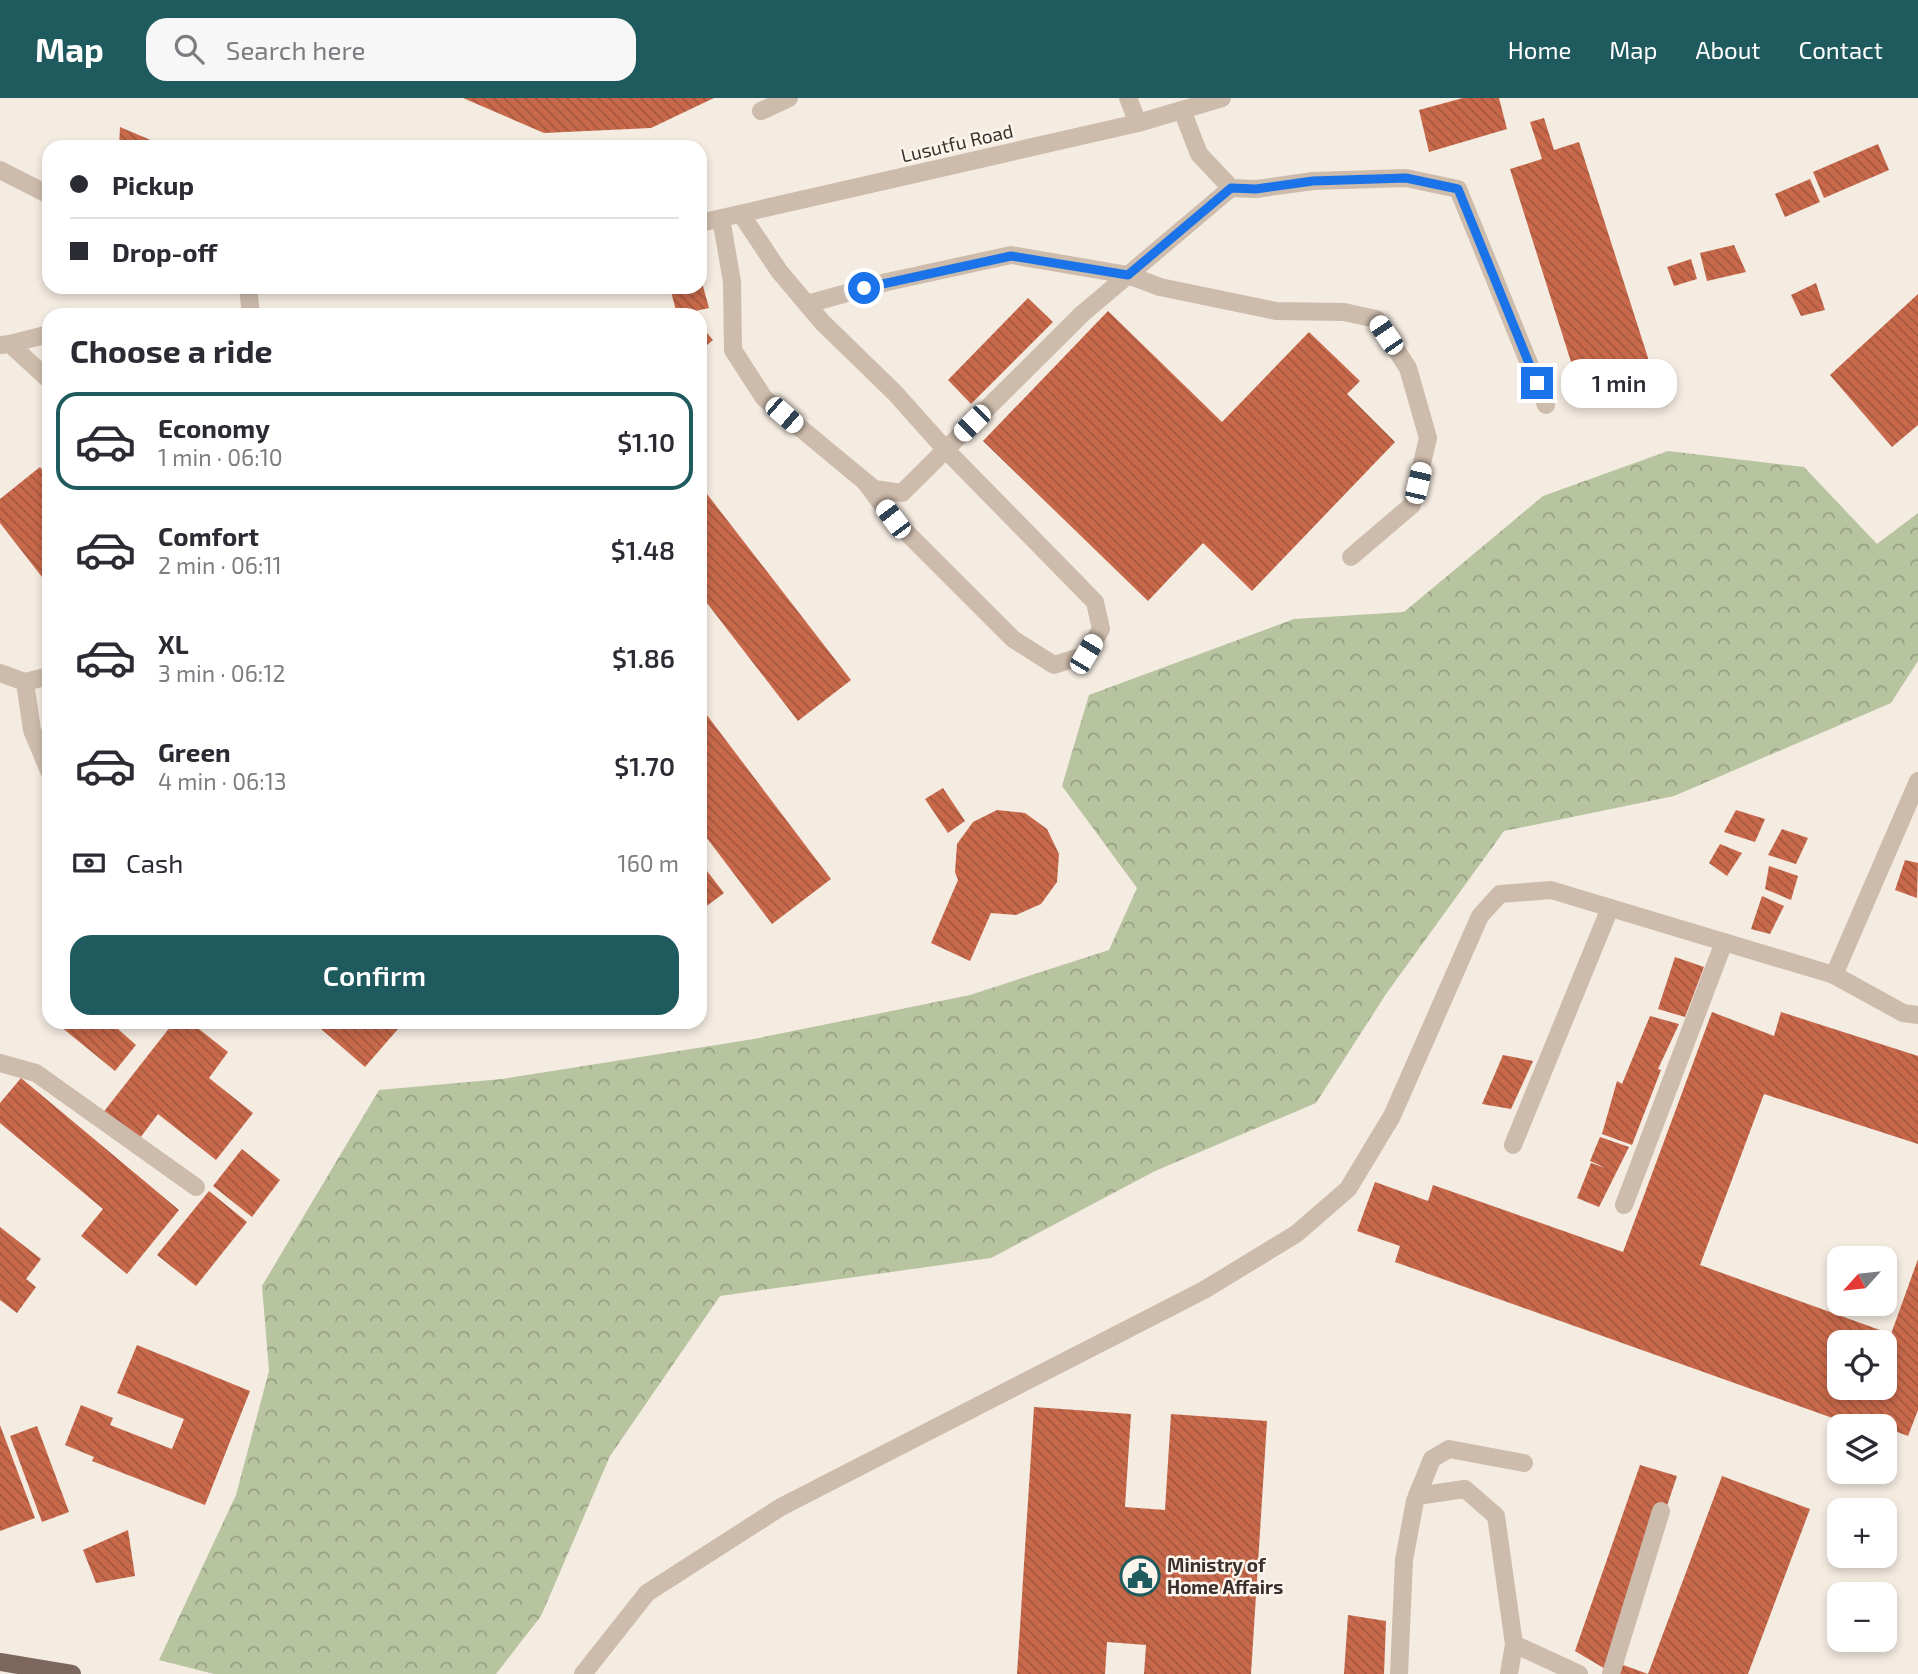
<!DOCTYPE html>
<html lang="en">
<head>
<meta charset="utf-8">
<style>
	body { margin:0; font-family:"Exo 2",sans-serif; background:#f7f7f7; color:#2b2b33; height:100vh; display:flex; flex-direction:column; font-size:26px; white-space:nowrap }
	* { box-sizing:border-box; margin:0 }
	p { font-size:23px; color:#7c7c81 }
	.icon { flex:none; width:38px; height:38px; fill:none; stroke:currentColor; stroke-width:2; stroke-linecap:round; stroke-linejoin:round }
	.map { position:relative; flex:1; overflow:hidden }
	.panel { position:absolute; left:42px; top:210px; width:665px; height:721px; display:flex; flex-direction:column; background:#fff; border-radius:21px; box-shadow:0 4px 10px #0003 }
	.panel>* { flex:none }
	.hud { position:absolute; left:42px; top:42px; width:665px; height:154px; border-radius:21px; box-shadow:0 4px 10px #0003; display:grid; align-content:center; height:154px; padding:0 28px; background:#fff }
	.needle { width:46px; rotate:243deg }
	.fabs { position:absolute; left:1827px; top:1148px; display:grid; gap:14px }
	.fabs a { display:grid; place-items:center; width:70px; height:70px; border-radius:14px; background:#fff; box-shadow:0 4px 10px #0003; font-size:35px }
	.end { position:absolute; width:32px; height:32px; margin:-16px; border:9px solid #1a73e8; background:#fff; box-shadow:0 0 0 4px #fff }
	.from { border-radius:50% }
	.bubble { position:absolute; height:49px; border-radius:21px; background:#fff; box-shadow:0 4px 10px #0003; font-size:23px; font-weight:600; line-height:49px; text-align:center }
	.car { position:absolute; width:21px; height:42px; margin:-21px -10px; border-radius:9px; box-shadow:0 0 5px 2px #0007; background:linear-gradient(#fff 24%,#345 0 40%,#fff 0 76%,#345 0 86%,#fff 0) }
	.hud b { display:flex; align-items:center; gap:24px; height:66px; font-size:26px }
	.hud b+b { border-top:2px solid #e1e1e2 }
	.hud i { width:18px; height:18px; background:#2b2b33 }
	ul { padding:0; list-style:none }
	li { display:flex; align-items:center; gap:21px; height:98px; margin:0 14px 10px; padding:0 14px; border:4px solid transparent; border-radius:21px }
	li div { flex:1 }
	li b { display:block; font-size:26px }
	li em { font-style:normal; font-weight:600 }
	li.on { border-color:#1f5a5e }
	li>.icon { width:63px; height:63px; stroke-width:1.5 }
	h2 { padding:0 28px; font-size:32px; line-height:84px }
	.pay { display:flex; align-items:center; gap:18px; height:77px; padding:0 28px; font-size:26px }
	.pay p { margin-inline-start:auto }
	.action { display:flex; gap:14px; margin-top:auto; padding:14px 28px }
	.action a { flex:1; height:80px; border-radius:21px; background:#1f5a5e; color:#fff; font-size:28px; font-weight:600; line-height:80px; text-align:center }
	header { display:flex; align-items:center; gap:42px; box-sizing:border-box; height:98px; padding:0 35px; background:#1f5a5e; color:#fff }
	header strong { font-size:33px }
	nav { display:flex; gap:38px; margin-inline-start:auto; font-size:24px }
	.search { width:490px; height:63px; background:#f7f7f7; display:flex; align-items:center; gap:18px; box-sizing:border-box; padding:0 24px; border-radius:21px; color:#7c7c81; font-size:26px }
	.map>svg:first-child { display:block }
</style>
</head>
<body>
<header>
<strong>Map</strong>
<div class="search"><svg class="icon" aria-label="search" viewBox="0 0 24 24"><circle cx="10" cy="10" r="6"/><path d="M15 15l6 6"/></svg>Search here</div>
<nav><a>Home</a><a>Map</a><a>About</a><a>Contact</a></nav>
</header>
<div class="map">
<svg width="1918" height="1576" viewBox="0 0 1918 1576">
	<defs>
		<pattern id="forest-crowns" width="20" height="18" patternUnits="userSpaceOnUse" patternTransform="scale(1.75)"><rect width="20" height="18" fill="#b8c4a0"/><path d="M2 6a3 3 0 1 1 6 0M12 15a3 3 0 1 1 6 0" fill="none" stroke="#97a083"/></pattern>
		<pattern id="building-back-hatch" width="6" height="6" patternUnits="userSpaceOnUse" patternTransform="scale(1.75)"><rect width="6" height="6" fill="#c8694b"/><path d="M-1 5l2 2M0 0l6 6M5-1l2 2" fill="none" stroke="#a4573f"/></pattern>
	</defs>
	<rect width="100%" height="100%" fill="#f4ebe1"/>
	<path fill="url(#forest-crowns)" d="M1668 353 1804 369 1877 446 1918 415V563L1891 605 1674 698 1504 733 1386 896 1316 1005 1155 1073 991 1160 720 1198 610 1358 541 1518 496 1576H214L159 1562 236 1397 269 1273 262 1188 379 992 502 981 754 941 970 897 1109 852 1137 790 1062 688 1089 597 1294 521 1404 514 1543 398Z"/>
	<g fill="url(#building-back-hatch)" fill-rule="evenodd">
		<path d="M463 0H714L651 30 544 35Z"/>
		<path d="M1463 0H1499L1507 31 1429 54 1419 12Z"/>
		<path d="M1544 20 1554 52 1579 44 1649 263 1578 286 1510 71 1542 61 1530 24Z"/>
		<path d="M120 29 167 49H119Z"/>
		<path d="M1878 46 1889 72 1824 100 1813 74Z"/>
		<path d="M1810 81 1820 104 1785 119 1775 96Z"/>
		<path d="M1734 147 1746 174 1707 183 1700 155Z"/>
		<path d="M1691 161 1697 181 1674 188 1667 169Z"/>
		<path d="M701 181 709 210 677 217 671 193 677 189H700Z"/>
		<path d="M1816 185 1825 212 1801 218 1791 197Z"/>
		<path d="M1918 196V327L1892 349 1830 277Z"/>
		<path d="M1028 200 1053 224 971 306 948 282Z"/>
		<path d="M1108 213 1222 324 1309 234 1360 283 1347 296 1395 344 1252 493 1203 445 1148 503 983 343Z"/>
		<path d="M700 227 713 242 700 253Z"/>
		<path d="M40 369 49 380V488L0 425V401Z"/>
		<path d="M700 387 851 582 798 623 700 496Z"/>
		<path d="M700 608 831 781 772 826 700 731Z"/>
		<path d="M943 690 965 723 948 735 925 701Z"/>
		<path d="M997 712 1025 715 1047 731 1059 756 1057 784 1041 806 1016 817 991 815 970 863 931 845 958 782 955 774 957 746 973 724Z"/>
		<path d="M1736 712 1765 721 1755 744 1724 734Z"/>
		<path d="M1782 731 1808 740 1796 766 1768 757Z"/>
		<path d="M1720 746 1742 755 1727 778 1709 765Z"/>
		<path d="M1905 762 1918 765 1917 800 1895 792Z"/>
		<path d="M700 764 724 795 700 813Z"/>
		<path d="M1769 768 1798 778 1791 802 1765 791Z"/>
		<path d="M1762 798 1784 808 1770 836 1751 831Z"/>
		<path d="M1675 859 1704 869 1685 919 1658 911Z"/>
		<path d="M1712 914 1774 938 1781 914 1918 958V1046L1764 996 1700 1167 1891 1236 1918 1161V1312L1908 1338 1855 1318 1852 1327 1395 1164 1400 1148 1357 1133 1375 1084 1428 1103 1433 1087 1623 1154ZM1839 1244H1885V1290H1839Z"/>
		<path d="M1650 918 1679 926 1658 971 1661 972 1632 1047 1602 1036 1617 983 1622 986Z"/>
		<path d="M55 924H110L136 947 115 973Z"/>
		<path d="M174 924H190L228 954 209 980 253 1015 216 1062 158 1016 137 1044 102 1016Z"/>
		<path d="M313 924H404L365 969Z"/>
		<path d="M1503 957 1533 963 1511 1011 1482 1006Z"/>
		<path d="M21 980 179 1112 127 1176 81 1138 103 1111 0 1025V1005Z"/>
		<path d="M1600 1039 1629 1049 1599 1109 1577 1100 1591 1065 1606 1070 1590 1063Z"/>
		<path d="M242 1051 280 1082 252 1119 213 1088Z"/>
		<path d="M209 1093 247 1124 196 1188 157 1157Z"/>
		<path d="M0 1129 41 1161 26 1181 36 1189 17 1215 0 1202Z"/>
		<path d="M137 1247 250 1293 205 1407 92 1363 94 1359 65 1347 81 1307 113 1320 110 1327 172 1351 184 1321 117 1295Z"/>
		<path d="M1034 1309 1131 1316 1125 1409 1165 1412 1171 1316 1267 1323 1251 1576H1144L1146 1547 1107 1544 1105 1576H1017Z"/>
		<path d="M0 1327 35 1420 0 1433Z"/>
		<path d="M37 1328 69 1414 42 1424 10 1338Z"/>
		<path d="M1640 1367 1677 1378 1615 1564 1648 1576 1722 1378 1810 1411 1748 1576H1605L1607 1572 1575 1553Z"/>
		<path d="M128 1432 135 1478 96 1485 83 1452Z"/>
		<path d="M1348 1517 1386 1523 1384 1576H1344Z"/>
	</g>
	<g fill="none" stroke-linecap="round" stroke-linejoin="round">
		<g stroke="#cdbbac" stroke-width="18">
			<path d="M1128 0 1138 25"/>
			<path d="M1182 12 1199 56 1231 90 1256 91 1313 83 1406 80 1458 91 1546 307"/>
			<path d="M761 13 789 0"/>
			<path d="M0 72 49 97"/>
			<path d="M741 116 779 173 822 224 895 295 945 351 1095 504 1101 531 1086 557 1054 567 1013 541 893 421 866 385"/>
			<path d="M721 120 732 184 733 252 764 300 874 391 902 395 1082 216 1231 90"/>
			<path d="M700 125 1138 25 1222 0"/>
			<path d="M248 189 251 217"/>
			<path d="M807 206 887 184 1011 157 1128 177 1160 189 1276 213 1344 214 1376 221 1408 270 1428 340 1412 407 1351 459"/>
			<path d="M10 246 49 236"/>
			<path d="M0 247 10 246 49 282"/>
			<path d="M0 575 25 584 49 578"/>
			<path d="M25 584 32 632 49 673"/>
			<path d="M1834 877 1918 683"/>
			<path d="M0 965 36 975 196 1089"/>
			<path d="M1513 1047 1610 810"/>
			<path d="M1624 1107 1724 844"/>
			<path d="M1417 1398 1432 1361 1449 1351 1524 1365"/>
			<path d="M1514 1546 1579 1576"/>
			<path d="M583 1576 647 1495 781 1409 1204 1192 1296 1136 1348 1091 1392 1018 1480 818 1500 796 1551 792 1834 877 1903 915 1918 917"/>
			<path d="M1399 1576 1404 1462 1415 1403 1417 1398 1465 1391 1496 1418 1514 1546 1509 1576"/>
			<path d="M1611 1576 1661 1413"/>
		</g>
		<path stroke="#7d675c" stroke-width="18" d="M0 1564 72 1576"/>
	</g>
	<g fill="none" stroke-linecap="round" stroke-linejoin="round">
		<path stroke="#1a73e8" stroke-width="9" d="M864 190 1011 158 1128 177 1231 90 1256 91 1313 83 1406 80 1458 91 1537 285"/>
	</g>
	<defs>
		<g id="civic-ring" transform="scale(2.0125)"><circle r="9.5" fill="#fbf5ee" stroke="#1f5a5e" stroke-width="1.5"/><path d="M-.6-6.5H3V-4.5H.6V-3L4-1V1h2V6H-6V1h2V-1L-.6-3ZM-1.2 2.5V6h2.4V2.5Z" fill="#1f5a5e"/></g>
	</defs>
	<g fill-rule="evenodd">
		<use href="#civic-ring" x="1140" y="1478"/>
	</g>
	<g text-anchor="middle" stroke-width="5" stroke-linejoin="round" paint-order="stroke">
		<g font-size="19" fill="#3b302b" stroke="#fbf5ee">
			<text transform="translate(957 45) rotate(-13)" y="7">Lusutfu Road</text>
		</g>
		<g font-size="19" font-weight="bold" fill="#3b302b" stroke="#fbf5ee" text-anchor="start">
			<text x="1167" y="1474">Ministry of<tspan x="1167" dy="22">Home Affairs</tspan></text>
		</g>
	</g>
</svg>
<div class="fabs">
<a><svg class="needle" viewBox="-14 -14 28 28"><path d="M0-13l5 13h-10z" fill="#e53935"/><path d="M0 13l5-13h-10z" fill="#7c7c81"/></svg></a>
<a><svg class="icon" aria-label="locate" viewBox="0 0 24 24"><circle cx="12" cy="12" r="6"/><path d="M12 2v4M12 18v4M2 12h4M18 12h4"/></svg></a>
<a><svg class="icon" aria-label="layers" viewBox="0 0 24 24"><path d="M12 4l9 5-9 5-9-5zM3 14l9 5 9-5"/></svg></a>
<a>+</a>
<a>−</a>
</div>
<i class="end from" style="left:864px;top:190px"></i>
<i class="end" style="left:1537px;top:285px"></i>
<div class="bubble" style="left:1561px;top:261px;width:116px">1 min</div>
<i class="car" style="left:1386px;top:237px;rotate:326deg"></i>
<i class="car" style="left:784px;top:317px;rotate:131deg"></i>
<i class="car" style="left:972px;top:325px;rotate:225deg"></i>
<i class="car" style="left:1418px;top:385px;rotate:13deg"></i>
<i class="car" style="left:893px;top:421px;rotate:323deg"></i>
<i class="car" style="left:1086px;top:556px;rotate:31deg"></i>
<div class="hud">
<b><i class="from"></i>Pickup</b>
<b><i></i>Drop-off</b>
</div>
<section class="panel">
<h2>Choose a ride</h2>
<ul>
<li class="on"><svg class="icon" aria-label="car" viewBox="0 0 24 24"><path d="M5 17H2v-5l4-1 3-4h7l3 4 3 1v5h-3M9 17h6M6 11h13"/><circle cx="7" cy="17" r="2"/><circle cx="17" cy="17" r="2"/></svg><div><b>Economy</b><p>1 min · 06:10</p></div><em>$1.10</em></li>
<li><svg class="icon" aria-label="car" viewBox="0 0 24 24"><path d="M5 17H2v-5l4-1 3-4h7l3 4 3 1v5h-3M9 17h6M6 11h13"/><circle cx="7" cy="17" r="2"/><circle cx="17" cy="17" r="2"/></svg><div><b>Comfort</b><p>2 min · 06:11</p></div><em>$1.48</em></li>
<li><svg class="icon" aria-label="car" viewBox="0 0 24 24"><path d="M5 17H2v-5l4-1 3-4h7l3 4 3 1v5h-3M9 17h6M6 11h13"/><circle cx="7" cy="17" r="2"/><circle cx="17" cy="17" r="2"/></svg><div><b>XL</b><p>3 min · 06:12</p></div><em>$1.86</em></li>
<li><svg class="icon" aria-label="car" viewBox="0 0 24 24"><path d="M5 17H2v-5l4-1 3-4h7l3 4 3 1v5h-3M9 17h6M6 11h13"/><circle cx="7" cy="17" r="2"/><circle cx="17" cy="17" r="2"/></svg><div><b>Green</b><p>4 min · 06:13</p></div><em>$1.70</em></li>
</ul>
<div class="pay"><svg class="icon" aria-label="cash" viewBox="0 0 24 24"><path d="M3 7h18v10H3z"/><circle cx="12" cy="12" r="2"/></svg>Cash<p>160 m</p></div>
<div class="action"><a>Confirm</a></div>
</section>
</div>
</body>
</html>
